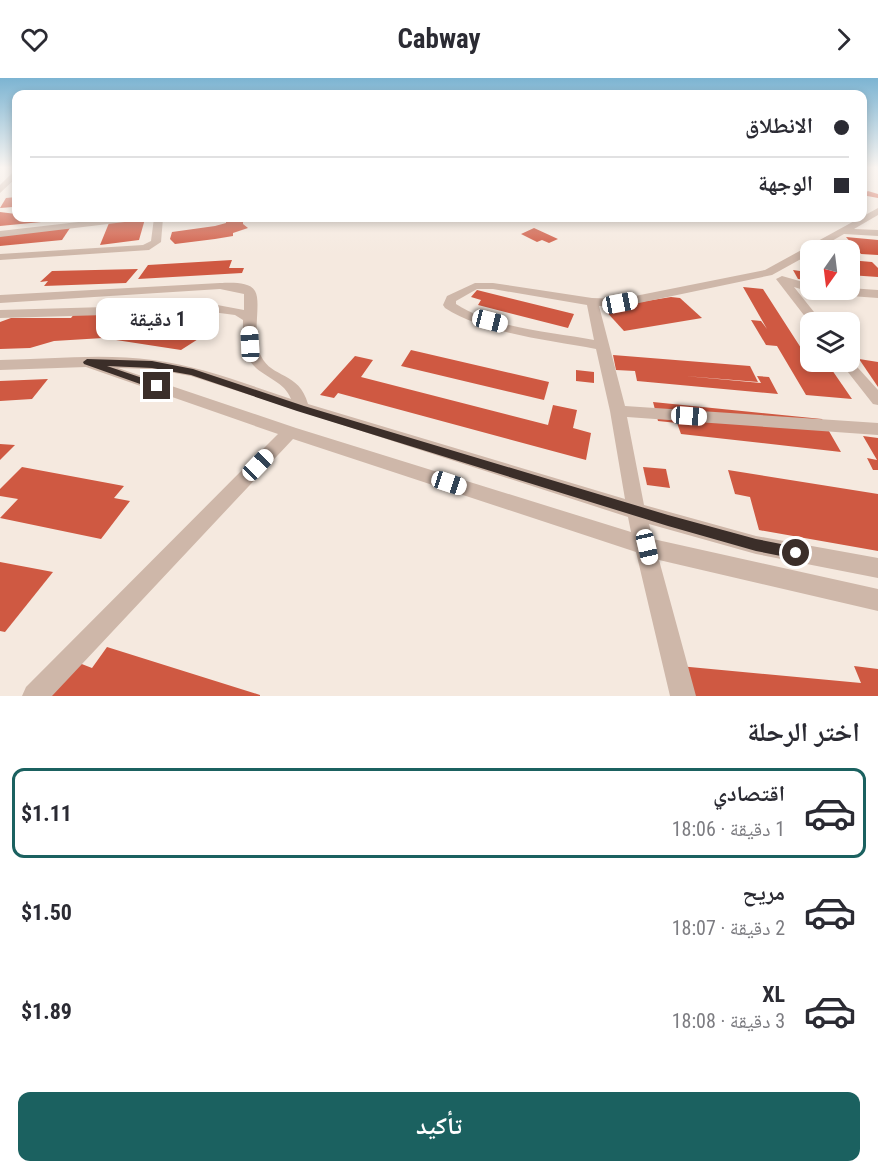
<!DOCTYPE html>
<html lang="ar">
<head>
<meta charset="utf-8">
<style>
	body { margin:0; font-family:"Roboto Condensed","Noto Naskh Arabic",sans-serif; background:#f2f2f3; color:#2b2b33; direction:rtl; height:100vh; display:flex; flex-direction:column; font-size:22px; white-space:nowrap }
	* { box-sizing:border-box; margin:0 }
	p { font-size:20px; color:#7c7c81 }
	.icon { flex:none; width:33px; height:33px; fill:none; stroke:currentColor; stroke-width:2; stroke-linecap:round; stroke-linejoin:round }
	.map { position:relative; height:618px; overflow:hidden; direction:ltr }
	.sheet { display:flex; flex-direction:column; background:#fff; flex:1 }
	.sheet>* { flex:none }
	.top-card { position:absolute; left:12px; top:12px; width:855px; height:132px; border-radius:12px; box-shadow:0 3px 9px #0003; direction:rtl; display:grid; align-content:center; height:132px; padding:0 18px; background:#fff }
	.needle { width:39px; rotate:194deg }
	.controls { position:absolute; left:800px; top:162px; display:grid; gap:12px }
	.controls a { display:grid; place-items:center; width:60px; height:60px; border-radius:12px; background:#fff; box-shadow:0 3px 9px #0003; font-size:30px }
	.end { position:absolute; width:27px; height:27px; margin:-14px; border:8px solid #3b2e29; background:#fff; box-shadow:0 0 0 3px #fff }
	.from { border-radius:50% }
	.bubble { position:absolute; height:42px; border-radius:12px; background:#fff; box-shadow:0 3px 9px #0003; font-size:20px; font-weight:700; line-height:42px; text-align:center; direction:rtl }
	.car { position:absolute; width:18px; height:36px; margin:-18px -9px; border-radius:8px; box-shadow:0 0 4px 2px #0007; background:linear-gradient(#fff 24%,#345 0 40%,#fff 0 76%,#345 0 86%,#fff 0) }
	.top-card b { display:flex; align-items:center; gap:21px; height:57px; font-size:22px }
	.top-card b+b { border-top:2px solid #e1e1e2 }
	.top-card i { width:15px; height:15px; background:#2b2b33 }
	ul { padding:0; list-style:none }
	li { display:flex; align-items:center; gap:18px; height:90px; margin:0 12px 9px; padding:0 6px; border:3px solid transparent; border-radius:12px }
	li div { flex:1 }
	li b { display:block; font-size:22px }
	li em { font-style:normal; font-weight:700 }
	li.on { border-color:#1b6160 }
	li>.icon { width:54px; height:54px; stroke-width:1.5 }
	h2 { padding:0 18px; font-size:27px; line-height:72px }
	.cta { display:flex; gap:12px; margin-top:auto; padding:12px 18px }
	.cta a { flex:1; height:69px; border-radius:12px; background:#1b6160; color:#fff; font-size:24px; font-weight:700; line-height:69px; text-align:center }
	header { display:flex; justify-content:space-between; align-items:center; height:78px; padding:0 18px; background:#fff; font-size:27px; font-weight:700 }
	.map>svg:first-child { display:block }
</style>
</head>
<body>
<header><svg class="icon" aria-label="forward" viewBox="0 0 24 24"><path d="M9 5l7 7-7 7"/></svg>Cabway<svg class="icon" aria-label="heart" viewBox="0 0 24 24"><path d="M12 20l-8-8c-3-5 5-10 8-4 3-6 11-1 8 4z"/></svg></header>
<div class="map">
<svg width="878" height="618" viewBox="0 0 878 618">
	<rect width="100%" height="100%" fill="#f5e9df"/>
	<g fill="#cf5942">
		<path d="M868 113 878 116V120L862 117Z"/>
		<path d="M16 119 13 129 0 130 6 120Z"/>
		<path d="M0 134 16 136V140L72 141 0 148Z"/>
		<path d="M173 140H207V141L178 144Z"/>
		<path d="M226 140H247L243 141V146L248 150 233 155V158L215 161 175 166 170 161 172 154 215 148 226 145Z"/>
		<path d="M145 141 139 162 100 167 109 145Z"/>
		<path d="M70 150 62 162 0 168V156Z"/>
		<path d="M534 150 558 161 549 165 542 162 537 164 521 156Z"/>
		<path d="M846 159 878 162V177L861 176Z"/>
		<path d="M232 182 229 190H244L242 195 138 201 148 187Z"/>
		<path d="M849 182 872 184 878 190V199L849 197Z"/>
		<path d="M138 191 126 205 44 208 48 203 40 204 52 193Z"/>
		<path d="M793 192 807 194 810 202 798 201Z"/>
		<path d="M743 209 763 211 810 284 817 291 832 292 852 321 806 317 777 268 766 267 751 242 761 243 767 251Z"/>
		<path d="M477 212 574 236 568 250 478 227 481 222 471 219Z"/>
		<path d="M671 219 680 220 702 240 624 253 603 230Z"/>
		<path d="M87 234 170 245 198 234 211 235 208 241 214 243 217 249 181 272 103 260 54 263 30 270 0 271V244L11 240H71L75 235Z"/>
		<path d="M411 272 549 304 544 322 401 288Z"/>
		<path d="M613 277 750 288 758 304 685 298 761 305 757 298 769 299 778 316 637 303 635 293 616 292Z"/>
		<path d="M355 278 373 282 361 299 548 347 553 327 577 332 573 350 591 355 586 382 338 315 334 320 320 317Z"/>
		<path d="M859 281 878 284V309Z"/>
		<path d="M576 292 594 294V305L576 303Z"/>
		<path d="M48 301 32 321 0 323V303Z"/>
		<path d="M653 324 822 341 841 374 681 356 677 345 658 343Z"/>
		<path d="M863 358 878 360V392H873L867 380 877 382Z"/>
		<path d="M0 366 15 367 0 382Z"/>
		<path d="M22 389 124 408 114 420 130 423 101 461 0 440 18 421 0 418V411Z"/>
		<path d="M643 389 666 391 670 410 647 407Z"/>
		<path d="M728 392 878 416V473L759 452 750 419 735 416Z"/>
		<path d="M0 484 53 494 5 554 0 553Z"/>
		<path d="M107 569 260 617V618H49L74 583 92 590Z"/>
		<path d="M679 588 861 605 854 588 878 591V618H687Z"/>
	</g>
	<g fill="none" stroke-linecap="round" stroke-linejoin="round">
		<g fill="#ceb7a9" fill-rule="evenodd">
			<path d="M13 94H16V100L0 115V107Z"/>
			<path d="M878 130V137L854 151 878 152V158L844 156 816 172H810V176L772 197 620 229 599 228 625 328 878 345V357L627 339 644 427 756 458 878 480V500L756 476 649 446 653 461 878 511V533L659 482 696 618H670L636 474 293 361 52 618H22L26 609 278 356 86 289 0 292V282C50 281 103 275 153 282 200 288 246 306 291 321 283 299 254 299 246 275 242 265 243 253 243 242L235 237 212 234 0 240V232L212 226 244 232V216L220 211 0 225V217L220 205C230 205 249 203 255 213 262 224 251 259 261 278 272 301 299 293 308 326L625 421 610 333 596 271C549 262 485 256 445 230L443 227 447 218 475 205H493L592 220 620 221 765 192ZM477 211H493L587 227 594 262C552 254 492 250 456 226V223ZM118 290 152 291 191 298 628 439 631 454 296 350Z"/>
			<path d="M113 140H138L133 143 0 159V153Z"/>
			<path d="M154 140H163L161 164 149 172 0 182V176L143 167 151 163Z"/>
			<path d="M782 198 810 206V212H815L810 214 794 209 822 244 810 245 776 201Z"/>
			<path d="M849 210 878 212V220L823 216 817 212Z"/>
			<path d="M849 280 878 312V327L873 326 840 284H849Z"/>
		</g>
	</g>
	<linearGradient id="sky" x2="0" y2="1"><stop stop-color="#7cb4d2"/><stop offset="0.51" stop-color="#faf5f1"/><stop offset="1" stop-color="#faf5f1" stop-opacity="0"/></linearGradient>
	<rect width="878" height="176" fill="url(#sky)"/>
	<path fill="#3b2e29" d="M87 281 152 283 193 291 304 328 668 437 756 461 796 469 803 475 796 481 756 473 668 448 297 333 191 297 152 290 107 288 160 306V311L157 312 84 286 83 284Z"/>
</svg>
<div class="controls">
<a><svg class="needle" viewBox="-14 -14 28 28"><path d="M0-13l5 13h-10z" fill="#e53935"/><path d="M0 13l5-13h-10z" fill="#7c7c81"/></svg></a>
<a><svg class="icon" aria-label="layers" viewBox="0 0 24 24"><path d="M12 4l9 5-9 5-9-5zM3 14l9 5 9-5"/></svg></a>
</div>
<i class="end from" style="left:796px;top:475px"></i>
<i class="end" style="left:157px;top:308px"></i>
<div class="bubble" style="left:96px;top:220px;width:123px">1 دقيقة</div>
<i class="car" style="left:620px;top:225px;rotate:79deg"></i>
<i class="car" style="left:490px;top:243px;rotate:104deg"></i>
<i class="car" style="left:250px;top:266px;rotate:357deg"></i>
<i class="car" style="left:689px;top:338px;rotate:94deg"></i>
<i class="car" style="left:258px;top:387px;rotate:44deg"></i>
<i class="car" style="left:449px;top:405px;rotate:108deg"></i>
<i class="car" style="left:647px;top:469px;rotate:167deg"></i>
<div class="top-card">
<b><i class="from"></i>الانطلاق</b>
<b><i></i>الوجهة</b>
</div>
</div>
<section class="sheet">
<h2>اختر الرحلة</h2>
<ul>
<li class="on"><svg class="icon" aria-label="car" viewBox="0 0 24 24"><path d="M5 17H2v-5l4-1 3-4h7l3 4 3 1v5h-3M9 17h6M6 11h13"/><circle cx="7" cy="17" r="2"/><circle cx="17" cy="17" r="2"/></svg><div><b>اقتصادي</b><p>1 دقيقة · 18:06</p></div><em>$1.11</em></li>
<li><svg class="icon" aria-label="car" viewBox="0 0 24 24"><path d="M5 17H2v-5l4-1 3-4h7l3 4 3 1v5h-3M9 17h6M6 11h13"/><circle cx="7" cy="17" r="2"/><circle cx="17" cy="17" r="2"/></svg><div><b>مريح</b><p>2 دقيقة · 18:07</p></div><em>$1.50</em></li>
<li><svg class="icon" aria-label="car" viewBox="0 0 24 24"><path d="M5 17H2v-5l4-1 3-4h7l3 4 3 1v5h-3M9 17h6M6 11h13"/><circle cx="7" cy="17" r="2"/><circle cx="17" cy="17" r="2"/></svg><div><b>XL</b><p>3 دقيقة · 18:08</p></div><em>$1.89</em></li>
</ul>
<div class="cta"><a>تأكيد</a></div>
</section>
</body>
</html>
